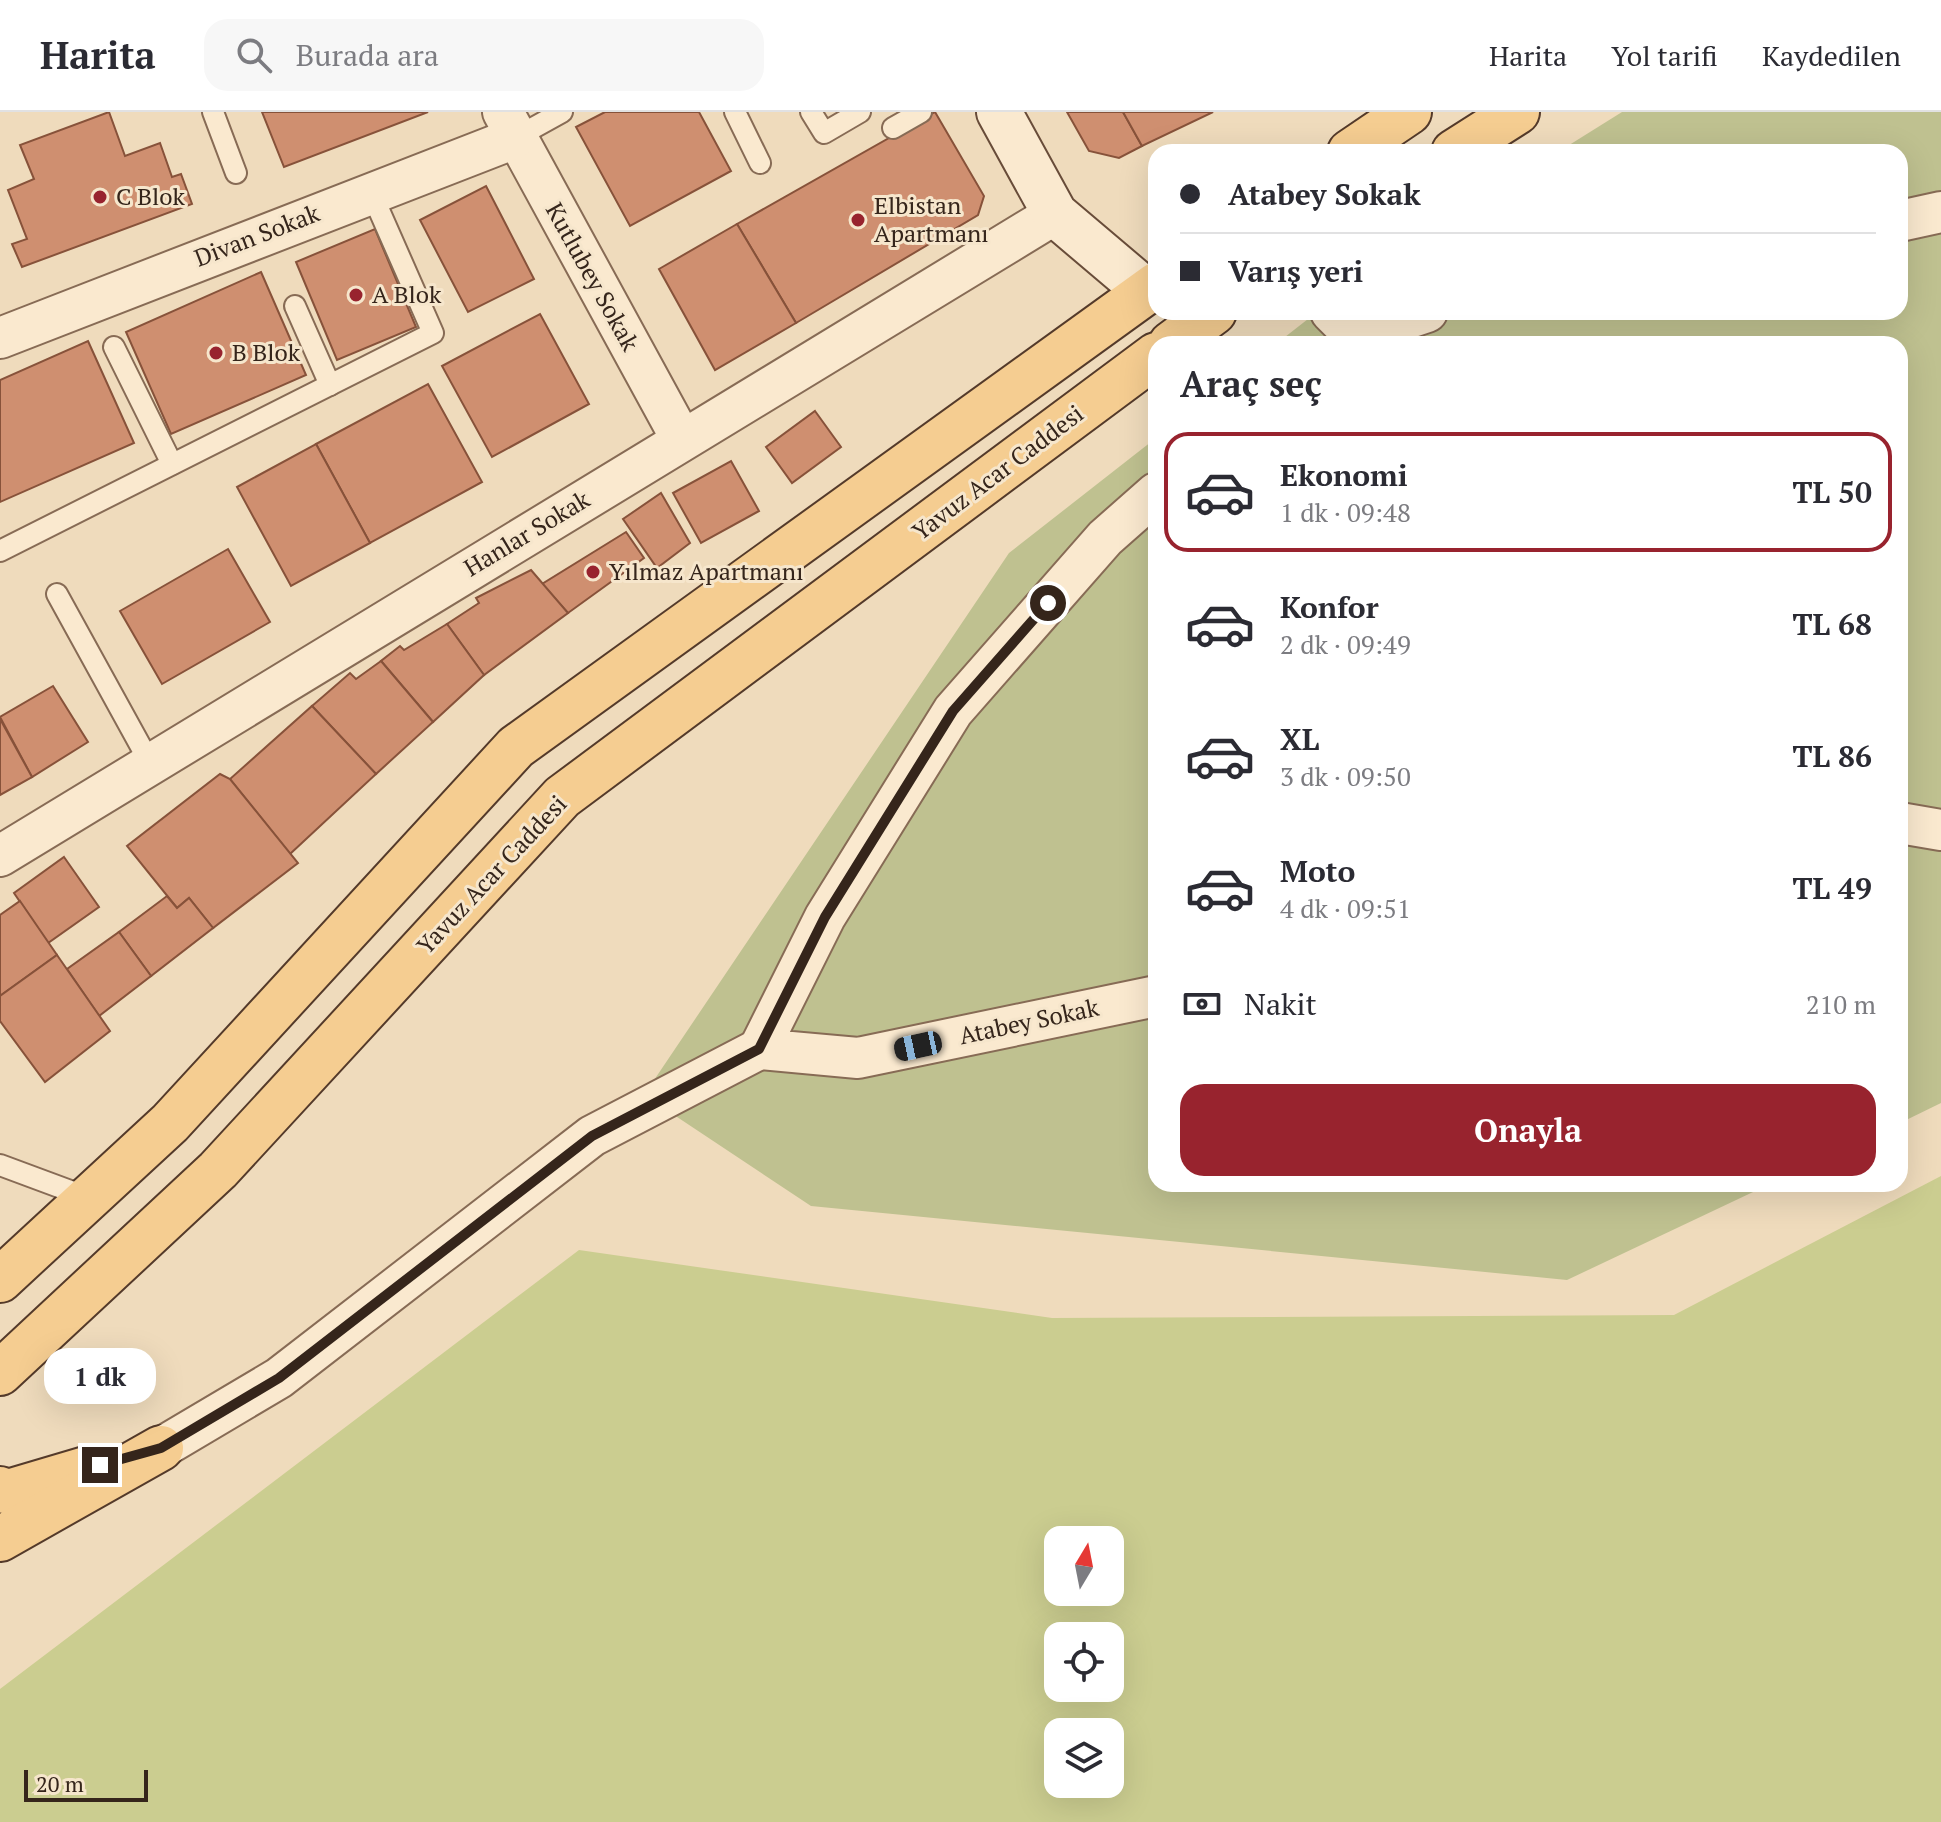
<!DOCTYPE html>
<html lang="tr">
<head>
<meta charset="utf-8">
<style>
	body { margin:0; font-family:"PT Serif",serif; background:#f7f7f7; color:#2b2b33; height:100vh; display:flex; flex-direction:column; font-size:30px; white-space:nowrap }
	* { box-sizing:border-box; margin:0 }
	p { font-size:26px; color:#7c7c81 }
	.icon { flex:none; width:44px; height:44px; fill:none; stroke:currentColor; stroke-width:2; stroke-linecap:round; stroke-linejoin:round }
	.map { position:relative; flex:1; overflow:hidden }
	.panel { position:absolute; left:1148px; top:224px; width:760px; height:856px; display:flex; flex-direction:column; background:#fff; border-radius:24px; box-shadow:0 8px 32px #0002 }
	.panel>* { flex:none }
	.hud { position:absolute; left:1148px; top:32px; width:760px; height:176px; border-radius:24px; box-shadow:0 8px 32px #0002; display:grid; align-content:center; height:176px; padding:0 32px; background:#fff }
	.needle { width:52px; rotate:10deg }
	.buttons { position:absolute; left:1044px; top:1414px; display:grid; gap:16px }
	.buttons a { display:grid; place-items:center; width:80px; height:80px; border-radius:16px; background:#fff; box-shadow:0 8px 32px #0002; font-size:40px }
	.scale { position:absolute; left:24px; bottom:20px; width:124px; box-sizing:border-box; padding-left:8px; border:4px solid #35251b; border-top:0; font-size:22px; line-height:28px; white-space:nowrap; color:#35251b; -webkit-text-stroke:6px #f6e6cc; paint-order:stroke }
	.end { position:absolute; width:36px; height:36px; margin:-18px; border:10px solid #35251b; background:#fff; box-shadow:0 0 0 4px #fff }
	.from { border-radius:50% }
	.bubble { position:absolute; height:56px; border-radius:24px; background:#fff; box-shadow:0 8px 32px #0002; font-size:26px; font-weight:800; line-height:56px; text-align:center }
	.car { position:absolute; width:24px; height:48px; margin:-24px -12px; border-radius:10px; box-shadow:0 0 6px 2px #0007; background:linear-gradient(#222 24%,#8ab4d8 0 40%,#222 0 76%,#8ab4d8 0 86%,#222 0) }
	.hud b { display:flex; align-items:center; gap:28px; height:76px; font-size:30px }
	.hud b+b { border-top:2px solid #e1e1e2 }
	.hud i { width:20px; height:20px; background:#2b2b33 }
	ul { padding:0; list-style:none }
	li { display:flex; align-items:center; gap:24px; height:120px; margin:0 16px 12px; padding:0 16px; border:4px solid transparent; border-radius:24px }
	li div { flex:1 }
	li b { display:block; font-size:30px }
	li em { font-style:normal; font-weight:800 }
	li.on { border-color:#98232e }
	li>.icon { width:72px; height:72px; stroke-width:1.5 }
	h2 { padding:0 32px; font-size:36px; line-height:96px }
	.pay { display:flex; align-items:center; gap:20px; height:88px; padding:0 32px; font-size:30px }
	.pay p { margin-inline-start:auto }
	.primary-button { display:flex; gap:16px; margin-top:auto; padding:16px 32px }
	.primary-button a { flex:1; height:92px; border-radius:24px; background:#98232e; color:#fff; font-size:32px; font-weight:800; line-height:92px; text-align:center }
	header { display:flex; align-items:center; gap:48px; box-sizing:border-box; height:112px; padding:0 40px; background:#fff; border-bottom:2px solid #e1e1e2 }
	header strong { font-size:38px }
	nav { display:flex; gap:44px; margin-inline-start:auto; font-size:28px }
	.search { width:560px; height:72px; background:#f7f7f7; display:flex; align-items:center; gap:20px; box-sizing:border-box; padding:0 28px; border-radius:24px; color:#7c7c81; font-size:30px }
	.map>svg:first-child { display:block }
</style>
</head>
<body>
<header>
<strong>Harita</strong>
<div class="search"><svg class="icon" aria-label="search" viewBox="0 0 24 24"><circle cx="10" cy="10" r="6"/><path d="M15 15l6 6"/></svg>Burada ara</div>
<nav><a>Harita</a><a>Yol tarifi</a><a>Kaydedilen</a></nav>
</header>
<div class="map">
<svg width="1941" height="1710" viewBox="0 0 1941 1710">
	<rect width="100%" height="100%" fill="#efdbbc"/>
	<path fill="#cbcd90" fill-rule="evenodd" d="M1941 1064V1710H0V1577L579 1138 1052 1206 1674 1203ZM1058 1428H1110V1480H1058ZM1058 1524H1110V1576H1058ZM1058 1620H1110V1672H1058Z"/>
	<g fill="#bfc190">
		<path d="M1622 0H1941V991L1900 1011V232H1276L1317 200H1900V40H1558Z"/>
		<path d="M1156 326V1072H1770L1567 1168 811 1094 644 983 1009 441Z"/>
	</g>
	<g fill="#cf8f70" stroke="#87523a" stroke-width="2">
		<path d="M109 0 125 44 160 31 172 65 181 62 192 92 22 155 12 132 27 127 8 78 34 67 20 33Z"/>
		<path d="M262 0H428L284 55Z"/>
		<path d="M605 0H699L731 59 630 114 576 15Z"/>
		<path d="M935 0 984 84 978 103 796 211 737 112Z"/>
		<path d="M1067 0H1123L1142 34 1119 46 1089 39Z"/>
		<path d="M1123 0H1213L1142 34Z"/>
		<path d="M486 74 534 167 468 200 420 108Z"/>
		<path d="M737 112 796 211 715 258 659 157Z"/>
		<path d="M375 117 416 215 337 248 296 150Z"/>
		<path d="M261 160 306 263 171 322 126 220Z"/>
		<path d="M540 202 589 292 492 345 442 254Z"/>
		<path d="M88 229 134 331 0 390V268Z"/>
		<path d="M428 272 482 370 370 431 316 332Z"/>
		<path d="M815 299 841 335 792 371 766 335Z"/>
		<path d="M316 332 370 431 291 474 237 375Z"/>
		<path d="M731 349 759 399 701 431 673 381Z"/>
		<path d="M661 381 690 431 657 456 623 407Z"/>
		<path d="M626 420 644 446 568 501 542 472Z"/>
		<path d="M228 437 270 510 162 572 120 499Z"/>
		<path d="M531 458 568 501 484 563 447 512 479 491 476 486Z"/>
		<path d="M447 512 484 563 433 610 381 549 400 534 404 538Z"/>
		<path d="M381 549 433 610 376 662 312 594 350 561 356 567Z"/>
		<path d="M53 574 88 630 32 665 0 605Z"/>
		<path d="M312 594 376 662 290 742 230 667Z"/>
		<path d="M0 607 32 665 0 683Z"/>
		<path d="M220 662 230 667 298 751 213 816 189 786 177 796 127 734Z"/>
		<path d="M64 745 99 795 48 831 14 781Z"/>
		<path d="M167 784 177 796 189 786 213 816 151 864 119 820Z"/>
		<path d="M20 789 57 843 0 884V803Z"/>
		<path d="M119 820 151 864 99 904 67 857Z"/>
		<path d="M57 843 110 919 45 970 0 909V884Z"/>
	</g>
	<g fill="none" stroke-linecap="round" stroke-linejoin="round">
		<g stroke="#876b55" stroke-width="24">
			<g id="lane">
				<path d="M213 0 236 61"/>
				<path d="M735 0 760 51"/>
				<path d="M811 0 824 21 860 0"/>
				<path d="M893 16 921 0"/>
				<path d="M515 26 562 0"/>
				<path d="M295 194 330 273"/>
				<path d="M114 235 172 352"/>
				<path d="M0 439 433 221 371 80"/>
				<path d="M57 482 150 651"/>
				<path d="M0 1053 89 1086"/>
			</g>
		</g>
		<g stroke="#876b55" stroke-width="44">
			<g id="street">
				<path d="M503 0 682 328"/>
				<path d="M1900 109 1941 100"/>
				<path d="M1331 200 1355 224 1427 200"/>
				<path d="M0 226 515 26"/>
				<path d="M1156 381 1105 426 953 599 825 805 759 937 858 946 1156 884"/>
				<path d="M1900 711 1941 718"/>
				<path d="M0 744 1055 102"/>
				<path d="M161 1336 279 1266 592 1024 759 937"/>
			</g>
		</g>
		<g stroke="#684c39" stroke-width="48">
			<path id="secondary" d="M999 0 1055 102 1147 180"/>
		</g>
		<g stroke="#543a2a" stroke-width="48">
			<g id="primary">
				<path d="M1350 40 1409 0"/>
				<path d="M1454 40 1517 0"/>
				<path d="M1171 232 1214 200"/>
				<path d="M0 1168 170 1011 516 635 1156 173"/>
				<path d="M0 1261 218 1058 562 685 1156 243"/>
				<path d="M0 1377 8 1380 89 1356"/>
				<path d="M0 1427 161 1336"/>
			</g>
		</g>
		<use href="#lane" stroke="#fae9cf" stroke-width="20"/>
		<use href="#street" stroke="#fae9cf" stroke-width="40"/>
		<use href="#secondary" stroke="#fae9cf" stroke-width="44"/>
		<use href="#primary" stroke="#f5cd91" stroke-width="44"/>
	</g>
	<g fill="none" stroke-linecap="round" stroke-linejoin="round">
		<path stroke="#35251b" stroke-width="10" d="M100 1353 161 1336 279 1266 592 1024 759 937 825 805 953 599 1048 491"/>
	</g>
	<g fill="#98232e" stroke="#f6e6cc" stroke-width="3">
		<circle cx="100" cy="85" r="8"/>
		<circle cx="858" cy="108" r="8"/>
		<circle cx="356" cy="183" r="8"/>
		<circle cx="216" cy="241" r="8"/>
		<circle cx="593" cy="460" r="8"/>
	</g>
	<g text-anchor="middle" stroke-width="6" stroke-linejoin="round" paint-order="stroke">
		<g font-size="24" fill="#35251b" stroke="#f6e6cc" text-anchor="start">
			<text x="116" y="93">C Blok</text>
			<text x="874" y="102">Elbistan<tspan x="874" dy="28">Apartmanı</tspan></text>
			<text x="372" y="191">A Blok</text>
			<text x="232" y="249">B Blok</text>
			<text x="609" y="468">Yılmaz Apartmanı</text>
		</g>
		<g font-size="24" fill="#35251b" stroke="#f6e6cc">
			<text transform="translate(257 124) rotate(-21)" y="8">Divan Sokak</text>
			<text transform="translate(592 165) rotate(61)" y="8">Kutlubey Sokak</text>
			<text transform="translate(998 361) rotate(-37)" y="8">Yavuz Acar Caddesi</text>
			<text transform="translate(527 422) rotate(-31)" y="8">Hanlar Sokak</text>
			<text transform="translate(492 763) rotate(-47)" y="8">Yavuz Acar Caddesi</text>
			<text transform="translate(1029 910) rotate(-12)" y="8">Atabey Sokak</text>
		</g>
	</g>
</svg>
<div class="buttons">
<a><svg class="needle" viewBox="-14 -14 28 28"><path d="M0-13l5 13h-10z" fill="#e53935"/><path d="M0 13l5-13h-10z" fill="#7c7c81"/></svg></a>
<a><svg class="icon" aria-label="locate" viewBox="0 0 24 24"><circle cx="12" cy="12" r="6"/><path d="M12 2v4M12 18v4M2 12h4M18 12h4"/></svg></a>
<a><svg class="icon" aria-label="layers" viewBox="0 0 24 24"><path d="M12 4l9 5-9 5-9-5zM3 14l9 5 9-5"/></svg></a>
</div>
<div class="scale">20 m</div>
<i class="end from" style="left:1048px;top:491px"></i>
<i class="end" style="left:100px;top:1353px"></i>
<div class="bubble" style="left:44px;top:1236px;width:112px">1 dk</div>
<i class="car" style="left:918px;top:934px;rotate:258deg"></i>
<div class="hud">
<b><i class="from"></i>Atabey Sokak</b>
<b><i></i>Varış yeri</b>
</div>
<section class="panel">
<h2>Araç seç</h2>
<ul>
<li class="on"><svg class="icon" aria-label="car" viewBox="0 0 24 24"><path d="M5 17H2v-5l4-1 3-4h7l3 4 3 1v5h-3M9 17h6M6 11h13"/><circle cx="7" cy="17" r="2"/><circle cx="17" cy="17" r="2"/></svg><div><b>Ekonomi</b><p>1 dk · 09:48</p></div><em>TL 50</em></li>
<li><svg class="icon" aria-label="car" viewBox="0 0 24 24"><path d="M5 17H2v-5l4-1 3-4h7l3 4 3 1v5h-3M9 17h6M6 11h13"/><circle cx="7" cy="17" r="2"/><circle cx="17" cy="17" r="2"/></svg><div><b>Konfor</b><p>2 dk · 09:49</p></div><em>TL 68</em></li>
<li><svg class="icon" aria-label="car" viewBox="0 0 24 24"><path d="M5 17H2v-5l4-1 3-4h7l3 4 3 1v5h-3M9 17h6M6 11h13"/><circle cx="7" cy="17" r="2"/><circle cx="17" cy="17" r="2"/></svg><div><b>XL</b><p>3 dk · 09:50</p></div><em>TL 86</em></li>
<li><svg class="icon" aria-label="car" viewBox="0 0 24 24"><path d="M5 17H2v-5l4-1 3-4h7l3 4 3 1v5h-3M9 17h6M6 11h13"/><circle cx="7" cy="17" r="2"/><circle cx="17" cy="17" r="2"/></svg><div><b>Moto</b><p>4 dk · 09:51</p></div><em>TL 49</em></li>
</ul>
<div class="pay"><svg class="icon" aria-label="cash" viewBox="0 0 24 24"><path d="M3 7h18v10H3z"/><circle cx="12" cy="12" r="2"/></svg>Nakit<p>210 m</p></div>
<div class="primary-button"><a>Onayla</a></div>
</section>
</div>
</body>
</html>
